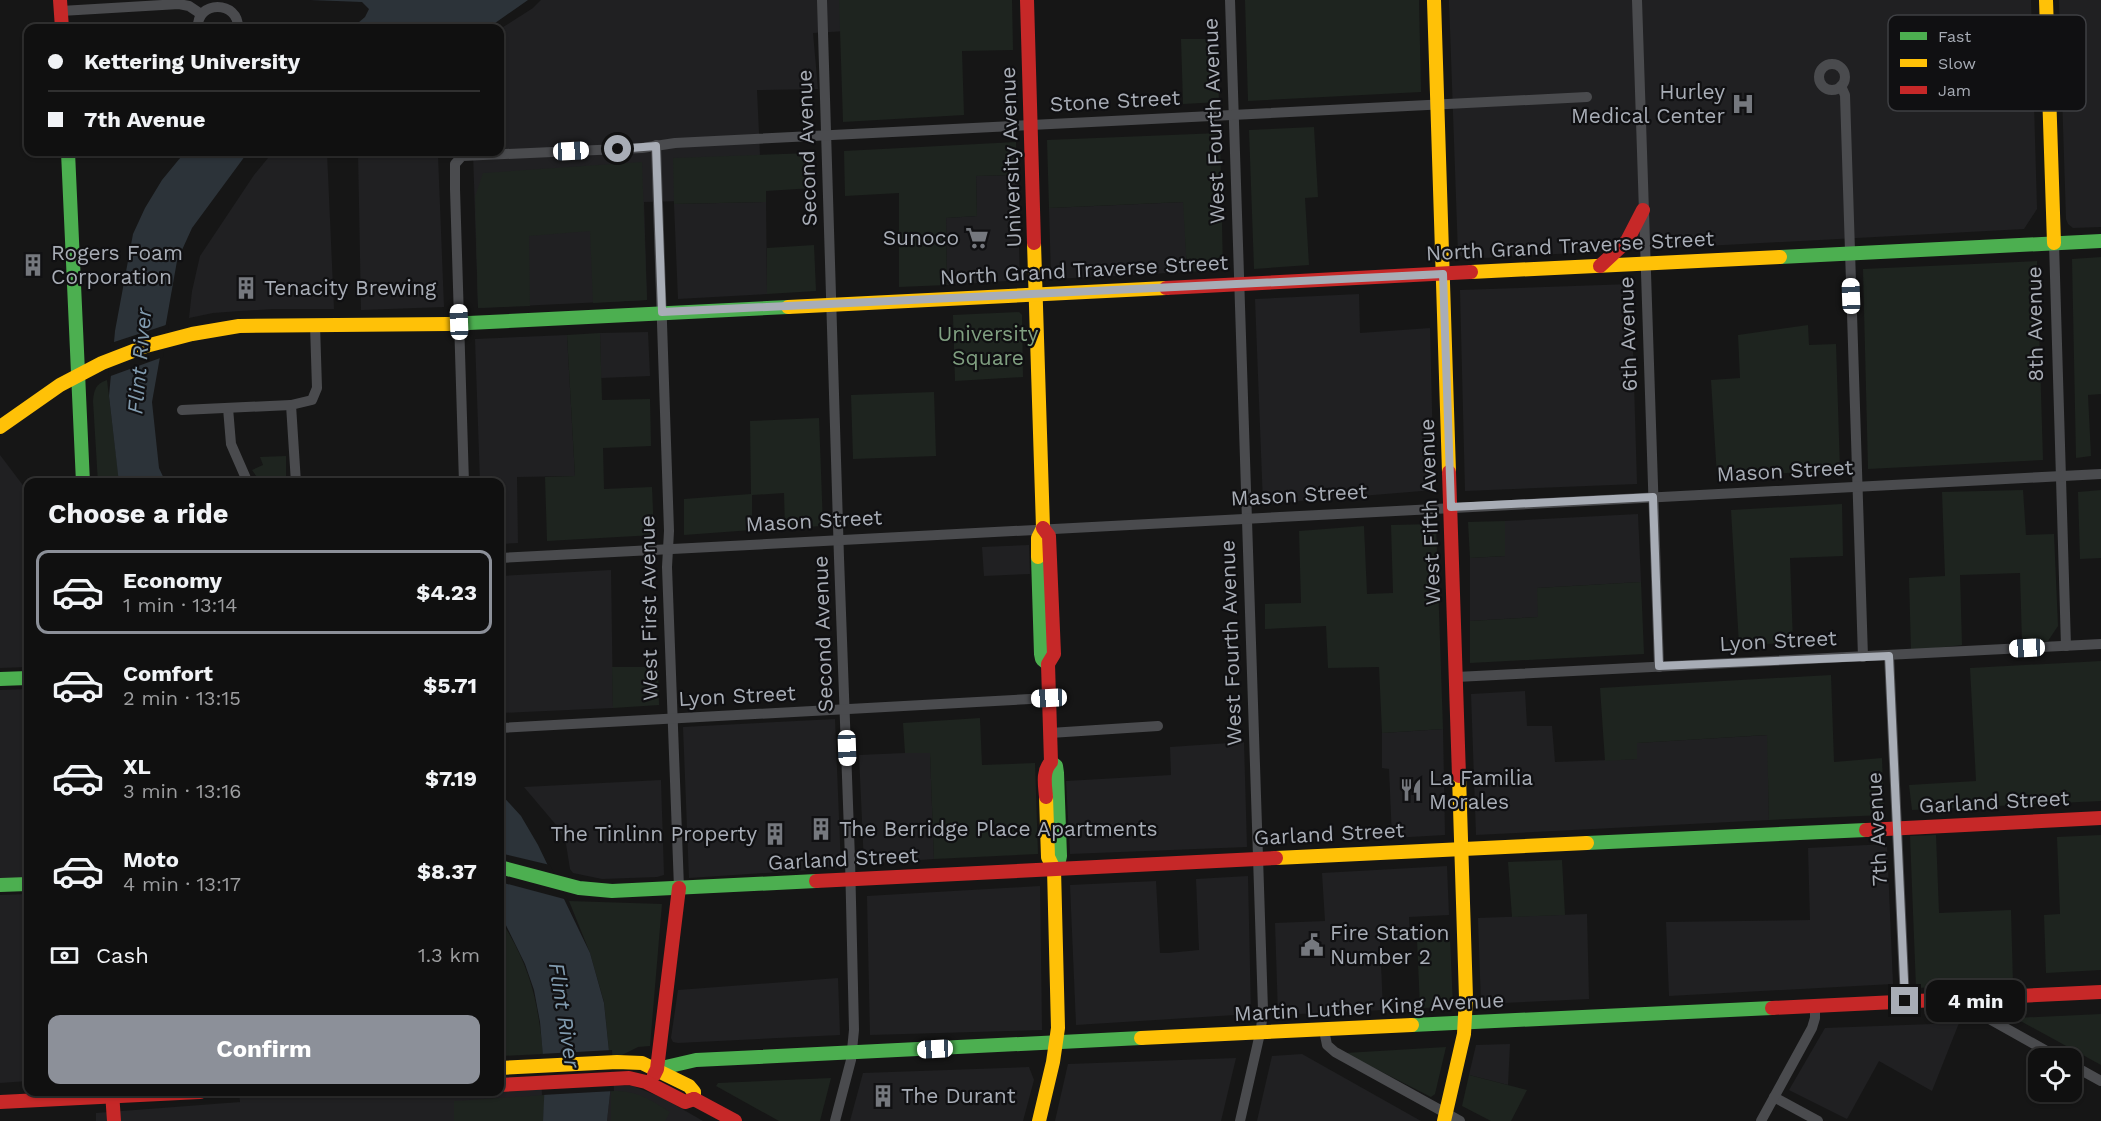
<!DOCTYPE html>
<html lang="en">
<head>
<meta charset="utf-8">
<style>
	body { margin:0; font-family:"Work Sans",sans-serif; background:#1e1e1e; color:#f1f3f6; height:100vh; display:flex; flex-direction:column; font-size:22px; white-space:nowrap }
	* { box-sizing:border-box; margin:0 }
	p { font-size:20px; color:#9c9d9f }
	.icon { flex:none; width:33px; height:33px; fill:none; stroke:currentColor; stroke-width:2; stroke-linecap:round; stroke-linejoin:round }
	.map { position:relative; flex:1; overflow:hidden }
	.details { position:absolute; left:24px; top:478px; width:480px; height:618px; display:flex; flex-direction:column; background:#101010; border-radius:12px; box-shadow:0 2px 4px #0004,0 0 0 2px #303030 }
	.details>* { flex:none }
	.guide { position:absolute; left:24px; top:24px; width:480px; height:132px; border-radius:12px; box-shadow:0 2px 4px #0004,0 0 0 2px #303030; display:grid; align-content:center; height:132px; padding:0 24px; background:#101010 }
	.buttons { position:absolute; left:2028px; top:1048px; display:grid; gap:12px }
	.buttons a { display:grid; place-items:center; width:54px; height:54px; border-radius:12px; background:#101010; box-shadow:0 2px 4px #0004,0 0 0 2px #303030; font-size:30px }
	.end { position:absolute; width:27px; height:27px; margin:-14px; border:8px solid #a8adb6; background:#111; box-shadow:0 0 0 3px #111 }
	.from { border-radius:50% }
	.bubble { position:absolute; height:42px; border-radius:12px; background:#101010; box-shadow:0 2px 4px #0004,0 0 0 2px #303030; font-size:20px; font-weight:700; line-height:42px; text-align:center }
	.car { position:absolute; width:18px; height:36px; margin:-18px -9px; border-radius:8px; box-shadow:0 0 4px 2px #0007; background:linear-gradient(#fff 24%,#345 0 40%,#fff 0 76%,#345 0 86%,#fff 0) }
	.guide b { display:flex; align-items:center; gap:21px; height:57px; font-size:22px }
	.guide b+b { border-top:2px solid #303030 }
	.guide i { width:15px; height:15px; background:#f1f3f6 }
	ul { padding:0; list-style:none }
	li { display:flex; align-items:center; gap:18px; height:84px; margin:0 12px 9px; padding:0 12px; border:3px solid transparent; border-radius:12px }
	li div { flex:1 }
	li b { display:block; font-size:22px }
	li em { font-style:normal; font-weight:700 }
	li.active { border-color:#8c9099 }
	li>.icon { width:54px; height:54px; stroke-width:1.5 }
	h2 { padding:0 24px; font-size:27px; line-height:72px }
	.pay { display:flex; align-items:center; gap:15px; height:66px; padding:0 24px; font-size:22px }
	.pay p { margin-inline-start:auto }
	.action { display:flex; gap:12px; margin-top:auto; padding:12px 24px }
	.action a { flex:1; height:69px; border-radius:12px; background:#8c9099; color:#fff; font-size:24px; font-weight:700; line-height:69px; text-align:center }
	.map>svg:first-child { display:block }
</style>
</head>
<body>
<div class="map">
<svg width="2101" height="1121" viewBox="0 0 2101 1121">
	<rect width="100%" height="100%" fill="#161616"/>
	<g fill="#202022">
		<path d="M541 0H880L882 29 813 33 818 89 757 90 762 199 644 202 647 300 478 308 473 152H500V29L533 8Z"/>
		<path d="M1449 0H2031L2037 209 2024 229 1464 259 1458 254Z"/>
		<path d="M2059 0H2101V227L2073 228 2068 224 2066 219Z"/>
		<path d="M273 152H327L334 309H273L240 311 213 313 189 318 192 291 200 256 254 175Z"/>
		<path d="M358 152H443L438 155 444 307 361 310Z"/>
		<path d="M1017 175 1020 280 947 285 946 218 977 216 976 176Z"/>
		<path d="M766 202 767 294 678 299 674 204Z"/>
		<path d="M1184 202 1187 272 1054 279 1051 277 1049 208Z"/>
		<path d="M1631 284 1637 484 1465 491 1460 290Z"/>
		<path d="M1359 294 1360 333 1430 328 1434 490 1263 504 1255 299Z"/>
		<path d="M648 332 650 376 601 378 600 333Z"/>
		<path d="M567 335 575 476 517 477 518 543 500 544V483H480L475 339Z"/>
		<path d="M0 455 28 492V667L0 668Z"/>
		<path d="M1638 514 1641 582 1538 588V617L1470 621V558L1505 556V521Z"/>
		<path d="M1029 545 1030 574 984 576 982 547Z"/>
		<path d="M611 570 613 708 500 713V576Z"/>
		<path d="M28 689V878L0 879V690Z"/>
		<path d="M1525 691 1527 726H1552L1555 762 1637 759 1636 743 1768 735 1769 820 1476 835 1471 694Z"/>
		<path d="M835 719 841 868 689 878 683 727Z"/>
		<path d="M1443 729 1445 835 1392 838 1389 769 1382 768V733Z"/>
		<path d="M1244 742 1247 847 1070 854 1066 781 1171 775 1170 747Z"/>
		<path d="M905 753H930L934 859 864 864 859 755Z"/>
		<path d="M661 780 664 875 657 877 602 879 573 873 570 869 566 844 557 826 524 787Z"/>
		<path d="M1887 844 1893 984 1669 996 1666 922 1810 920 1808 848Z"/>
		<path d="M1447 866 1449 915 1409 917 1410 939 1380 941 1383 1010 1278 1015 1275 923 1325 921 1322 873Z"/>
		<path d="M1248 876 1251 1014 1076 1025 1070 885 1156 881 1160 953H1168L1199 950 1196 879Z"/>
		<path d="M1040 886 1042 1030 870 1035 867 896Z"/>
		<path d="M28 894V1081L0 1083V895Z"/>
		<path d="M1587 914 1589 999 1481 1004 1478 918Z"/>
		<path d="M838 978 840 1035 678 1043 673 1042 671 1038 678 990Z"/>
		<path d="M1959 1023 1932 1091 1879 1061 1847 1119 1789 1090 1825 1028Z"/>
		<path d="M1510 1044 1508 1085 1469 1075 1476 1045Z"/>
		<path d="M1302 1054 1421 1121H1257L1272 1056Z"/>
		<path d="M1236 1058 1221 1121H1055L1068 1064Z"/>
		<path d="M1029 1067 1034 1080 1023 1121H850L863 1073Z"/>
		<path d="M500 1076 545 1079 543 1121H96V1113L240 1102 239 1092H500Z"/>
		<path d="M611 1085 633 1086 663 1098 703 1121H607Z"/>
	</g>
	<g fill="#1e241f">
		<path d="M839 0H1012L1013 50 962 51 964 115 843 122Z"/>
		<path d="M1245 0H1419L1421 92 1248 101Z"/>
		<path d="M1181 39H1217L1219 102 1183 104Z"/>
		<path d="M1314 127 1318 197 1305 198 1309 265 1254 269 1249 130Z"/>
		<path d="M1220 133 1223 270 1187 272 1183 202 1049 208 1047 140Z"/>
		<path d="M1016 142 1017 175 976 176 977 216 946 218 947 285 899 287V193L845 196 844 151Z"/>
		<path d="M812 153 813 188 766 191V202L674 204 673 158Z"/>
		<path d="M642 162 647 300 593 303 590 231 529 236 530 306 478 308 475 197 483 173Z"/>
		<path d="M814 245 816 291 767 294V248Z"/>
		<path d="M2101 257V394L2088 395 2091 456 2076 458 2072 259Z"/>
		<path d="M2037 261 2043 460 1868 469 1863 269Z"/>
		<path d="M1019 312 1022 315 1023 377 955 381 953 315Z"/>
		<path d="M1808 325 1809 345 1836 344 1840 470 1717 477 1711 380 1740 378 1738 335Z"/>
		<path d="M600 333 602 400 650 399 651 446 603 448 604 489 652 487 654 535 547 541 545 477 575 476 567 335Z"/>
		<path d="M107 380 119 480V483H98L93 401C94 389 96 384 107 380Z"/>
		<path d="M934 392 936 456 853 459 851 395Z"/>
		<path d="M819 418 823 526 785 528 784 493 752 495V530L684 535V499L751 494 750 421Z"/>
		<path d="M286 456V483H261L252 470 263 465 260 457Z"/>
		<path d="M2023 490 2026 535 2054 534 2058 626 2048 641 2022 643 2020 573 1960 575 1962 645 1911 651 1909 578 1945 576 1942 492Z"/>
		<path d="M2101 490V558L2080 559 2078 492Z"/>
		<path d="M1842 504 1843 556 1790 558 1793 643 1739 645 1731 510Z"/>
		<path d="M1505 521V556L1470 558 1468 522Z"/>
		<path d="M1436 524 1443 729 1382 733 1379 667 1328 668 1326 626 1265 629V604L1301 603 1299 531 1364 526 1367 594 1393 593 1391 525Z"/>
		<path d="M1641 582 1644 654 1470 663V621L1538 617 1537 588Z"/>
		<path d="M2101 661V801L1912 810 1909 785 1976 781 1970 668Z"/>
		<path d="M612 667H658L659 705 613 708Z"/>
		<path d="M1831 675 1834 762 1882 758 1884 815 1769 820 1767 735 1637 743V759L1605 761 1600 688Z"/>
		<path d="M980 718 982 765 1035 763 1038 854 934 859 930 753H905L903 723Z"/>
		<path d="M1936 835 1939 913 2011 910 2013 984 1916 988 1910 836Z"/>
		<path d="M2101 835V970L2046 973 2044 915 2060 914 2057 837Z"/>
		<path d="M1562 860 1565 915 1512 917 1508 862Z"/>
		<path d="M569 901 662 904 650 1046 638 1047 610 1061 604 1002 590 953Z"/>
		<path d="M500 919C530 965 538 1000 543 1054L500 1056Z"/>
		<path d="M1450 938 1453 1007 1420 1008 1417 939Z"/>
		<path d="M2101 1014V1065L2015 1018Z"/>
		<path d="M1446 1047 1435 1094 1431 1097 1345 1053Z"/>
		<path d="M1469 1075 1527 1090 1511 1121H1491L1462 1106Z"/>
		<path d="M831 1078 820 1121H779L716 1086 718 1083Z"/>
		<path d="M611 1085 613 1091C638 1091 649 1099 670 1112L665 1121H611Z"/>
		<path d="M545 1095 543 1121H454V1101Z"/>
	</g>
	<g fill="#2c3339">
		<path d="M310 0H528L488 28H352L365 17 369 9 362 2Z"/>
		<path d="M185 152H248L192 228 177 261 152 402 159 468 166 483H119L109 396 115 331 133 234 145 208 162 180Z"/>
		<path d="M500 793 521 816 538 845 590 953 604 1003 610 1061 611 1085 607 1121H543L545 1079 540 1022 534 990 525 964 500 913Z"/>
	</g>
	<g fill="#161616">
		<path d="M169 324 163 357 108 377 111 343Z"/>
		<path d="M500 853 550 865 568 900 500 882Z"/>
		<path d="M612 1050 614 1091 542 1095 540 1054Z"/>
	</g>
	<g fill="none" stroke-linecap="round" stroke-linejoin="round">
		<g stroke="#4a4b4e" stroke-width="10">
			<path d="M822 0 839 558 850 859 854 1030 851 1060 835 1121"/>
			<path d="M1230 0 1263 1010 1261 1029 1240 1121"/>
			<path d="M1637 0 1659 667"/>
			<path d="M61 11 179 4 189 6 201 14"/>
			<path d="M198 28C196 0 239 0 238 28"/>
			<circle cx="1832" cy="77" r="13"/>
			<path d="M1841 86 1845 95 1863 657"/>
			<path d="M656 145 669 531 667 567 679 888"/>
			<path d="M2054 243 2066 646"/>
			<path d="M291 405 296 483"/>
			<path d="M228 408 231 444 248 483"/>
			<path d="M182 410 291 405 312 400 317 388 315 325"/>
			<path d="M464 483 455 189V164L462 156 642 148 675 143 1587 97"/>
			<path d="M500 558 2101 474"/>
			<path d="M1889 655 1905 1001"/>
			<path d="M1456 677 2101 644"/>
			<path d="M500 728 1049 698"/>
			<path d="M1050 733 1158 726"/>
			<path d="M1985 998 1987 1012 1991 1020 2061 1059"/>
			<path d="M1324 1030 1327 1045 1335 1052 1460 1121"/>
			<path d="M2072 1065 2101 1081"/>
			<path d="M1774 1097 1818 1121"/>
			<path d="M1761 1121 1812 1028 1815 1018V1006"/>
		</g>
		<g stroke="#4caf50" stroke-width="14">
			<path d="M68 152 83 483"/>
			<path d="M1780 257 2101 241"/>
			<path d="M448 324 788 307"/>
			<path d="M1038 557 1041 654 1042 659 1048 664"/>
			<path d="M0 679 28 678"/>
			<path d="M1051 762 1056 766 1057 773 1060 856 1058 865 1054 869"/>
			<path d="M1587 843 1866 830"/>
			<path d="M500 867 579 888 612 891 816 881"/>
			<path d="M0 885 28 884"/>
			<path d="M1412 1025 1772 1008"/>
			<path d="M657 1069 696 1060 1141 1038"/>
		</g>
		<g stroke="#ffc107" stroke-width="14">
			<path d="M1434 0 1449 472"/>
			<path d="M2046 0 2054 243"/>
			<path d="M1034 243 1043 528 1038 538V557"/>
			<path d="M1471 272 1780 257"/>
			<path d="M788 307 1166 288"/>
			<path d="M0 427 60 385 102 363 146 346 192 334 239 326 448 324"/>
			<path d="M1276 858 1587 843"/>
			<path d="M1141 1038 1412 1025"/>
			<path d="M500 1068 617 1062 642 1063 689 1086 694 1092V1099"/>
			<path d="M1039 1121 1053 1062 1058 1028 1054 869 1048 857 1046 797"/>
			<path d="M1444 1121 1464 1034 1466 998 1459 776"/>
		</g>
		<g stroke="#c62828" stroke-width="14">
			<path d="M60 0 62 28"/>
			<path d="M1027 0 1034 243"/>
			<path d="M1600 266 1627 241 1643 210"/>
			<path d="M1166 288 1471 272"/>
			<path d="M1449 472 1459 776"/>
			<path d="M1043 528 1049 536 1054 654 1048 664 1051 762C1042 771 1045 785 1046 797"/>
			<path d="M1866 830 2101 818"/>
			<path d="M816 881 1276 858"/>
			<path d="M1772 1008 2101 992"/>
			<path d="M654 1075 657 1069 679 888"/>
			<path d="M500 1085 629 1078 646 1082 685 1102 694 1099"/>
			<path d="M112 1092 114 1121"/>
			<path d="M694 1099 735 1121"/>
			<path d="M0 1102 200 1092"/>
		</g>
	</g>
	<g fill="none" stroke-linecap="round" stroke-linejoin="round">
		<path stroke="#a8adb6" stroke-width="8" d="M618 149 656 146 662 312 1443 274 1451 507 1653 497 1659 666 1889 656 1905 1001"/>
	</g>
	<defs>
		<g id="hospital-bare" transform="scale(1.8)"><path d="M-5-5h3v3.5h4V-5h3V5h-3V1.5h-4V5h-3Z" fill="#75787e" stroke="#101012" stroke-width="2.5" paint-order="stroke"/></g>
		<g id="supermarket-bare" transform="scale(1.8)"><path d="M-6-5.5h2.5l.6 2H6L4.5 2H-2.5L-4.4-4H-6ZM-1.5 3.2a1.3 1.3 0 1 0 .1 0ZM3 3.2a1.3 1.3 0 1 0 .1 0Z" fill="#75787e" stroke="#101012" stroke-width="2.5" paint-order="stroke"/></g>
		<g id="building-bare" transform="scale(1.8)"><path d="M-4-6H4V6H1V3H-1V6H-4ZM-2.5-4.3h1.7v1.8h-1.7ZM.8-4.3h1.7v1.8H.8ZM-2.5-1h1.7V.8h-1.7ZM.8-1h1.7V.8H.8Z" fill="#75787e" stroke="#101012" stroke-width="2.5" paint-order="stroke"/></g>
		<g id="restaurant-bare" transform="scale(1.8)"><path d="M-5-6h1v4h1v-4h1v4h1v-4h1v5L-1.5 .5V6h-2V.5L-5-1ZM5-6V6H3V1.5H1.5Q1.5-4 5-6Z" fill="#75787e" stroke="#101012" stroke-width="2.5" paint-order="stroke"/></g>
		<g id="civic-bare" transform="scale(1.8)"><path d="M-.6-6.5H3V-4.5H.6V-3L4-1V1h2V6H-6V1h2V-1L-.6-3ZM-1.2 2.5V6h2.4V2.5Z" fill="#75787e" stroke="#101012" stroke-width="2.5" paint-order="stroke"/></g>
	</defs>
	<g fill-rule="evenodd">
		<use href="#hospital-bare" x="1743" y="104"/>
		<use href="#supermarket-bare" x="977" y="238"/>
		<use href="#building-bare" x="33" y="265"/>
		<use href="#building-bare" x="246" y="288"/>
		<use href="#restaurant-bare" x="1411" y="790"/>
		<use href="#building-bare" x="821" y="829"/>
		<use href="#building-bare" x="775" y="834"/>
		<use href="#civic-bare" x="1312" y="945"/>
		<use href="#building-bare" x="883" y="1096"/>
	</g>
	<g text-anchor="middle" stroke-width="4.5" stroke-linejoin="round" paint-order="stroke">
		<g font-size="21" fill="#a8adb6" stroke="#101012" text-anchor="start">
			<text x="1725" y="99" text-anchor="end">Hurley<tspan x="1725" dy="24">Medical Center</tspan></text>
			<text x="959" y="245" text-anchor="end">Sunoco</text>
			<text x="51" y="260">Rogers Foam<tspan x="51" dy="24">Corporation</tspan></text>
			<text x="264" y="295">Tenacity Brewing</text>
			<text x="1429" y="785">La Familia<tspan x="1429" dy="24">Morales</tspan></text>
			<text x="839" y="836">The Berridge Place Apartments</text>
			<text x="757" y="841" text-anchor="end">The Tinlinn Property</text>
			<text x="1330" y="940">Fire Station<tspan x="1330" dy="24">Number 2</tspan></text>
			<text x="901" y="1103">The Durant</text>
		</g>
		<g font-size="21" fill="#a8adb6" stroke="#101012">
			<text transform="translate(1115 101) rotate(-3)" y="7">Stone Street</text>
			<text transform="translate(1214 121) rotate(-92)" y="7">West Fourth Avenue</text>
			<text transform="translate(807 148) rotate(-92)" y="7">Second Avenue</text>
			<text transform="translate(1011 157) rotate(-92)" y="7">University Avenue</text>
			<text transform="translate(1570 246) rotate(-3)" y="7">North Grand Traverse Street</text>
			<text transform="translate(1084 270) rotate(-3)" y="7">North Grand Traverse Street</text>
			<text transform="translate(2035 324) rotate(-91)" y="7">8th Avenue</text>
			<text transform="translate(1628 334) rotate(-92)" y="7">6th Avenue</text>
			<text transform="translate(1785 471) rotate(-3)" y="7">Mason Street</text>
			<text transform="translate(1299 495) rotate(-3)" y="7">Mason Street</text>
			<text transform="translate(1430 512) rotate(-92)" y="7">West Fifth Avenue</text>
			<text transform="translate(814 521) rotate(-3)" y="7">Mason Street</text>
			<text transform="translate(649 608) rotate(-91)" y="7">West First Avenue</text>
			<text transform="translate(823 634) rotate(-92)" y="7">Second Avenue</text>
			<text transform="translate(1778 641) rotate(-3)" y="7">Lyon Street</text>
			<text transform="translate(1231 643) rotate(-92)" y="7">West Fourth Avenue</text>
			<text transform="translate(737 696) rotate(-3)" y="7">Lyon Street</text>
			<text transform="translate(1994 802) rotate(-3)" y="7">Garland Street</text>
			<text transform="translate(1877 829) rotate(-93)" y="7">7th Avenue</text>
			<text transform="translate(1329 834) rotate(-3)" y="7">Garland Street</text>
			<text transform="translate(843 859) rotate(-3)" y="7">Garland Street</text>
			<text transform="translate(1369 1007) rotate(-3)" y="7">Martin Luther King Avenue</text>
		</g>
		<g font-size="21" fill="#80a081" stroke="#101012">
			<text x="988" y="341">University<tspan x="988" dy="24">Square</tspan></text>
		</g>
		<g font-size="22" font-style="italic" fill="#819baf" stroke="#101012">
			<text transform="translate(139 361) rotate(-85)" y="8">Flint River</text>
			<text transform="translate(565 1015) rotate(81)" y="8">Flint River</text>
		</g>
	</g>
	<rect x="1888" y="15" width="198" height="96" rx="9" fill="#101012" stroke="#3e3f43" stroke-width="1.5"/>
	<rect x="1900" y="32" width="27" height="8" fill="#4caf50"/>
	<rect x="1900" y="59" width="27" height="8" fill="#ffc107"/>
	<rect x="1900" y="86" width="27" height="8" fill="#c62828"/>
	<g font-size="16" fill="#a8adb6">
		<text x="1938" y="42">Fast</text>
		<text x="1938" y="69">Slow</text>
		<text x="1938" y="96">Jam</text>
	</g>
</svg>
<div class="buttons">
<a><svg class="icon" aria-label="locate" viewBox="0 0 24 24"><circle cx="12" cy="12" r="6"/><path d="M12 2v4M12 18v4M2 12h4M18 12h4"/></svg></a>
</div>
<i class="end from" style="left:618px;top:149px"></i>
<i class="end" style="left:1905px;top:1001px"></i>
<div class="bubble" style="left:1926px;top:980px;width:99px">4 min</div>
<i class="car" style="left:571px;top:151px;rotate:87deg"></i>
<i class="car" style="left:1851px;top:296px;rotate:358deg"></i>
<i class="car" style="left:459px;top:322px;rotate:358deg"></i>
<i class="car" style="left:2027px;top:648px;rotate:267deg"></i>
<i class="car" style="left:1049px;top:698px;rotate:267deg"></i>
<i class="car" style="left:847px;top:748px;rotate:178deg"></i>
<i class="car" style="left:935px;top:1049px;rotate:267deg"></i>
<div class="guide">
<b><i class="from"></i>Kettering University</b>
<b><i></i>7th Avenue</b>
</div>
<section class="details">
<h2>Choose a ride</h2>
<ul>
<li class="active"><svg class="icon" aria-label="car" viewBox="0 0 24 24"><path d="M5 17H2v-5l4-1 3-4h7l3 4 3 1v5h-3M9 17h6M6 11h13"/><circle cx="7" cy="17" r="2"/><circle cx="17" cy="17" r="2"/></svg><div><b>Economy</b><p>1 min · 13:14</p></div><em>$4.23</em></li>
<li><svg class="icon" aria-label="car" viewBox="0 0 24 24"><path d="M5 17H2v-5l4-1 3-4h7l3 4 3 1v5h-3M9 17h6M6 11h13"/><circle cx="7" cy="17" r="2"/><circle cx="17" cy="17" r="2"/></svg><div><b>Comfort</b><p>2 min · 13:15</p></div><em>$5.71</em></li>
<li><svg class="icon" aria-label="car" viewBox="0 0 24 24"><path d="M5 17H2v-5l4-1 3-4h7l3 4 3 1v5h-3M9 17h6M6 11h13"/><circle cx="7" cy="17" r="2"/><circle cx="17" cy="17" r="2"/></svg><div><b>XL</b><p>3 min · 13:16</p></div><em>$7.19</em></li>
<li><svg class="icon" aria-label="car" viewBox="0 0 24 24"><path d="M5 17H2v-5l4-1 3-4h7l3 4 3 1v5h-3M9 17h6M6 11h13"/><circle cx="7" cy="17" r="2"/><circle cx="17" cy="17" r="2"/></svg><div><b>Moto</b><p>4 min · 13:17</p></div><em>$8.37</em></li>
</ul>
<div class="pay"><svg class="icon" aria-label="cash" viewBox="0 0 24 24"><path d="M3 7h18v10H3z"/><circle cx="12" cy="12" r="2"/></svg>Cash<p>1.3 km</p></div>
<div class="action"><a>Confirm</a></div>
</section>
</div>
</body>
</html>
